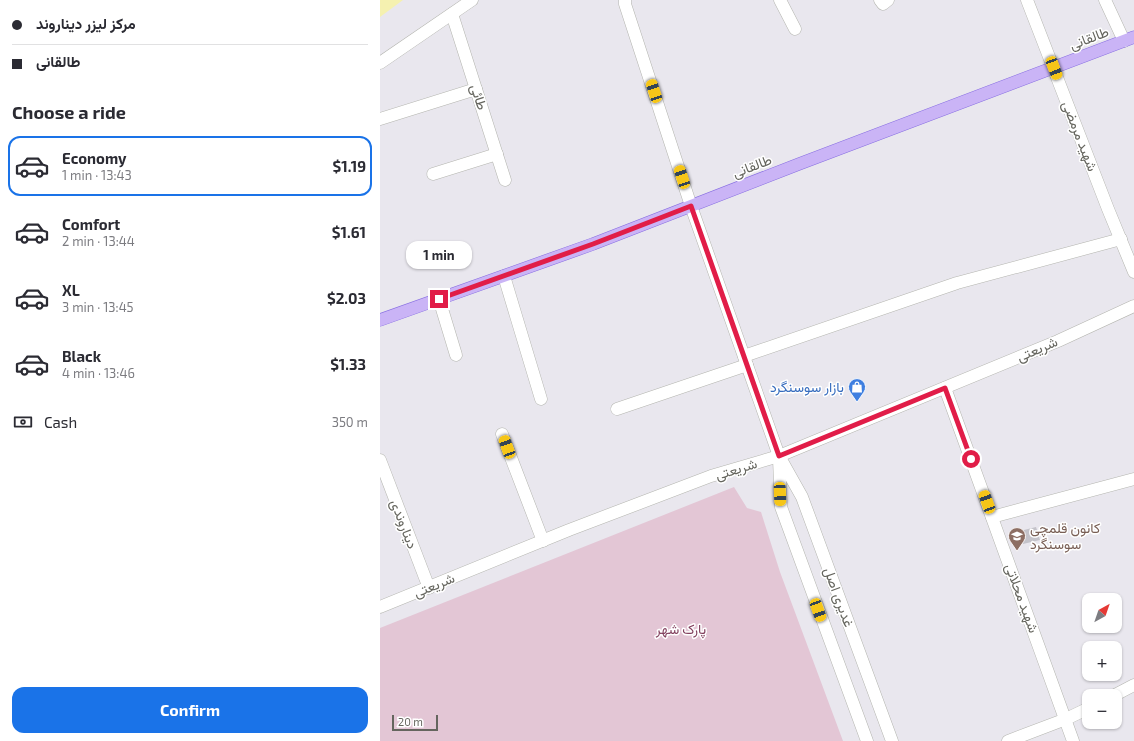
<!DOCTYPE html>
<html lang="en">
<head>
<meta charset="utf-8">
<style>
	body { margin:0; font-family:"Exo 2",Vazirmatn,sans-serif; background:#f7f7f7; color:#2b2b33; height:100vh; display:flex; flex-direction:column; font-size:15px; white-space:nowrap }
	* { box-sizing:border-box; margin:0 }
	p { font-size:13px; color:#7c7c81 }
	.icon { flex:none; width:22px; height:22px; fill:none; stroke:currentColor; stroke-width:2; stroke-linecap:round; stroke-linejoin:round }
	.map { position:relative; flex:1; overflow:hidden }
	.sheet { display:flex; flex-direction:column; background:#fff; width:380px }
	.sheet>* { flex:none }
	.top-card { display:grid; align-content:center; height:88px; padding:0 12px; background:#fff }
	.needle { width:26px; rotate:40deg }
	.tools { position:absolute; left:702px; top:593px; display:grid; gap:8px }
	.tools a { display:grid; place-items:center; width:40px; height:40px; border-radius:8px; background:#fff; box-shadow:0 1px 3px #0004; font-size:20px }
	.scale { position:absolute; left:12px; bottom:10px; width:46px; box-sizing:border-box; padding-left:4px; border:2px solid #65655e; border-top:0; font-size:11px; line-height:14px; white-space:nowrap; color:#65655e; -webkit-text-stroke:3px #fff; paint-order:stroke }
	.end { position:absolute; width:18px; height:18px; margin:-9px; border:5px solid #e11d48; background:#fff; box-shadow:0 0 0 2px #fff }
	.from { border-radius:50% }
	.bubble { position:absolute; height:28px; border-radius:12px; background:#fff; box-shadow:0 1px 3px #0004; font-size:13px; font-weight:700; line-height:28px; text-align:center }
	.car { position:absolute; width:12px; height:24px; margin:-12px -6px; border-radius:5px; box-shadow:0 0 3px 1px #0007; background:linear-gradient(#f5c518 24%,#345 0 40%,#f5c518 0 76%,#345 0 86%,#f5c518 0) }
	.top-card b { display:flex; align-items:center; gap:14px; height:38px; font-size:15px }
	.top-card b+b { border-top:1px solid #e1e1e2 }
	.top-card i { width:10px; height:10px; background:#2b2b33 }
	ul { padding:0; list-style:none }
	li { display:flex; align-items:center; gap:12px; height:60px; margin:0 8px 6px; padding:0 4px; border:2px solid transparent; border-radius:12px }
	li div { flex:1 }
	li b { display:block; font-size:15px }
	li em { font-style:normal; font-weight:700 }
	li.on { border-color:#1a73e8 }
	li>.icon { width:36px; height:36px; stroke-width:1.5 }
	h2 { padding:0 12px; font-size:18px; line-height:48px }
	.pay { display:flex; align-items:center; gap:10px; height:44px; padding:0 12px; font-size:15px }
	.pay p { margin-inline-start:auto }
	.action { display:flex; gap:8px; margin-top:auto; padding:8px 12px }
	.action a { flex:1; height:46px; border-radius:12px; background:#1a73e8; color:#fff; font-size:16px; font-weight:700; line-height:46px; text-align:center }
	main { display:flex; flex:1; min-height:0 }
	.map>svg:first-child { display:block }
</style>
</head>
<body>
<main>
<section class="sheet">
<div class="top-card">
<b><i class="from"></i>مرکز لیزر دیناروند</b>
<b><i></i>طالقانی</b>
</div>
<h2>Choose a ride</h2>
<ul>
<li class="on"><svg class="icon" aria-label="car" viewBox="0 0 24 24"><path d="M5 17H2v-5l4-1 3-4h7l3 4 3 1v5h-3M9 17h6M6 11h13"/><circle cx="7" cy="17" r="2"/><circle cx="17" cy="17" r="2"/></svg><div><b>Economy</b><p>1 min · 13:43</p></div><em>$1.19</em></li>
<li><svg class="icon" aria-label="car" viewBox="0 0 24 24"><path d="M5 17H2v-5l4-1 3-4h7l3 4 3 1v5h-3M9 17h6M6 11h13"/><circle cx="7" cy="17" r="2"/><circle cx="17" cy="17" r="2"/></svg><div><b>Comfort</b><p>2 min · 13:44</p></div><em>$1.61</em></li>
<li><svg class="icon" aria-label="car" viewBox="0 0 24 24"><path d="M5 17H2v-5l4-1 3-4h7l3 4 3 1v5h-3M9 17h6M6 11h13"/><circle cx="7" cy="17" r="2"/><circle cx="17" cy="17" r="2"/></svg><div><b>XL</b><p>3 min · 13:45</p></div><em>$2.03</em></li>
<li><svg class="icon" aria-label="car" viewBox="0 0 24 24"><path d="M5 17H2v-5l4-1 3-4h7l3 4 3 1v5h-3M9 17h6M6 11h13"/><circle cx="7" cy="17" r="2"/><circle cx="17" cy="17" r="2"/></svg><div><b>Black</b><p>4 min · 13:46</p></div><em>$1.33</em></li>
</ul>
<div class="pay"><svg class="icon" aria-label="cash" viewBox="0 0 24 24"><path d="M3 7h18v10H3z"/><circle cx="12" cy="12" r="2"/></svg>Cash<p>350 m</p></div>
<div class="action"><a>Confirm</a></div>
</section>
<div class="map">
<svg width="754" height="741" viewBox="0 0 754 741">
	<rect width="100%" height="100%" fill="#e9e7ee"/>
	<path fill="#e3c6d5" d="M354 487 367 508 381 512 400 572 463 741H0V628Z"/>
	<path fill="#f5f1b0" d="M0 0H23L0 17Z"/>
	<path fill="#c4c3ca" d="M656 527 660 540 643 544 640 531Z"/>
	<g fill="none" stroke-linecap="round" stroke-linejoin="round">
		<g stroke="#b4b5af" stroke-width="13">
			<g id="minor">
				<path d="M245 0V4L311 206 399 456 422 497 512 741"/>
				<path d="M400 0 415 29"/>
				<path d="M500 0 503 4 508 0"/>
				<path d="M647 0 728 209 754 272"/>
				<path d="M725 0 744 41"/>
				<path d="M72 14 125 180"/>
				<path d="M0 63 92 0"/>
				<path d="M0 119 96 89"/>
				<path d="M53 174 117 154"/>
				<path d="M124 276 161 399"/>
				<path d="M59 299 76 355"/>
				<path d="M364 356 577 283 741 239"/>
				<path d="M565 388 693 741"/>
				<path d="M237 409 367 365"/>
				<path d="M122 434 163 541"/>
				<path d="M399 459 401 507 487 741"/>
				<path d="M0 460 49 588"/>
				<path d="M612 517 754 479"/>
				<path d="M0 607 189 530 331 476 399 456 678 341 754 306"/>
				<path d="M733 696 754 685"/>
				<path d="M628 741 686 719 709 708"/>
			</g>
		</g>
		<g stroke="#866de1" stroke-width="13">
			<path id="major" d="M0 320 213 244 419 164 754 37"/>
		</g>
		<use href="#minor" stroke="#fff" stroke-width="12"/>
		<use href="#major" stroke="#cab4f6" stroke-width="12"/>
	</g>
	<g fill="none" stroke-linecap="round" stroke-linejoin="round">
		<path stroke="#e11d48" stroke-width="5" d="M59 299 213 244 311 206 399 456 565 388 591 459"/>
	</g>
	<defs>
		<g id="shop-pin" transform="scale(0.9)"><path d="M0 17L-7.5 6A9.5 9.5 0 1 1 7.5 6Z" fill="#3f7fe0" stroke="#fff"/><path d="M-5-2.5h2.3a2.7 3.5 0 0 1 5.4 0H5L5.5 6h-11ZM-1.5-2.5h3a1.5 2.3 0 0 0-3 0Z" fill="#fff"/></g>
		<g id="school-pin" transform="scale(0.9)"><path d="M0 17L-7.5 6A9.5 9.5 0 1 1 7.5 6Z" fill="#8d6e63" stroke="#fff"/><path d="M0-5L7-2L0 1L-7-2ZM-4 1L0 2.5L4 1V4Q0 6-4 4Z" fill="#fff"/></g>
	</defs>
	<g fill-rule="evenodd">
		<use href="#shop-pin" x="477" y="387"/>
		<use href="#school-pin" x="637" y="536"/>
	</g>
	<g text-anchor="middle" stroke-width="3" stroke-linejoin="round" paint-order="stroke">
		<g font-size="14" fill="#65655e" stroke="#fff">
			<text transform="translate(709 38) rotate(-21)" y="5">طالقانی</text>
			<text transform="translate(99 97) rotate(72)" y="5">طائی</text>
			<text transform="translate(700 136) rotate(69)" y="5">شهید مرمضی</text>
			<text transform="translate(372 166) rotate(-21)" y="5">طالقانی</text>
			<text transform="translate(657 349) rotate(-23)" y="5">شریعتی</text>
			<text transform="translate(356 469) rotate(-17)" y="5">شریعتی</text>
			<text transform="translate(24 524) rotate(69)" y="5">دیناروندی</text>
			<text transform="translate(54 585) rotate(-22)" y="5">شریعتی</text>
			<text transform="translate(459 597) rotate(70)" y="5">غدیری اصل</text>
			<text transform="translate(642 598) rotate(70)" y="5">شهید محلاتی</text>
		</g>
		<g font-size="14" fill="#366cbe" stroke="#fff" text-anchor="end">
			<text x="464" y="392">بازار سوسنگرد</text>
		</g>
		<g font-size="14" fill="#785e54" stroke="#fff" text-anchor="start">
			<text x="650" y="533">کانون قلمچی<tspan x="650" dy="16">سوسنگرد</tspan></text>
		</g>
		<g font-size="14" fill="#82405e" stroke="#fff">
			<text x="301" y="634">پارک شهر</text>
		</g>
	</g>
</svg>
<div class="tools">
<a><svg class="needle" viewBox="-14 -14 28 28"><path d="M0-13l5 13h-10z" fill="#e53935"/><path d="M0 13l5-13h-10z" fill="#7c7c81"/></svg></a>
<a>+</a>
<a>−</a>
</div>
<div class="scale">20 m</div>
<i class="end from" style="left:591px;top:459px"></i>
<i class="end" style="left:59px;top:299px"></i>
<div class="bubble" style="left:26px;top:241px;width:66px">1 min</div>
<i class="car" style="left:674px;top:68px;rotate:159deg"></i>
<i class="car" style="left:274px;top:91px;rotate:342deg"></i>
<i class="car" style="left:302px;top:177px;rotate:342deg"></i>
<i class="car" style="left:127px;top:447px;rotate:340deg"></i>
<i class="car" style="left:400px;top:494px;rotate:178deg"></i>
<i class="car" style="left:607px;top:502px;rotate:340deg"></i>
<i class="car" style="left:438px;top:610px;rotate:160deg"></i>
</div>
</main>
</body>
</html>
